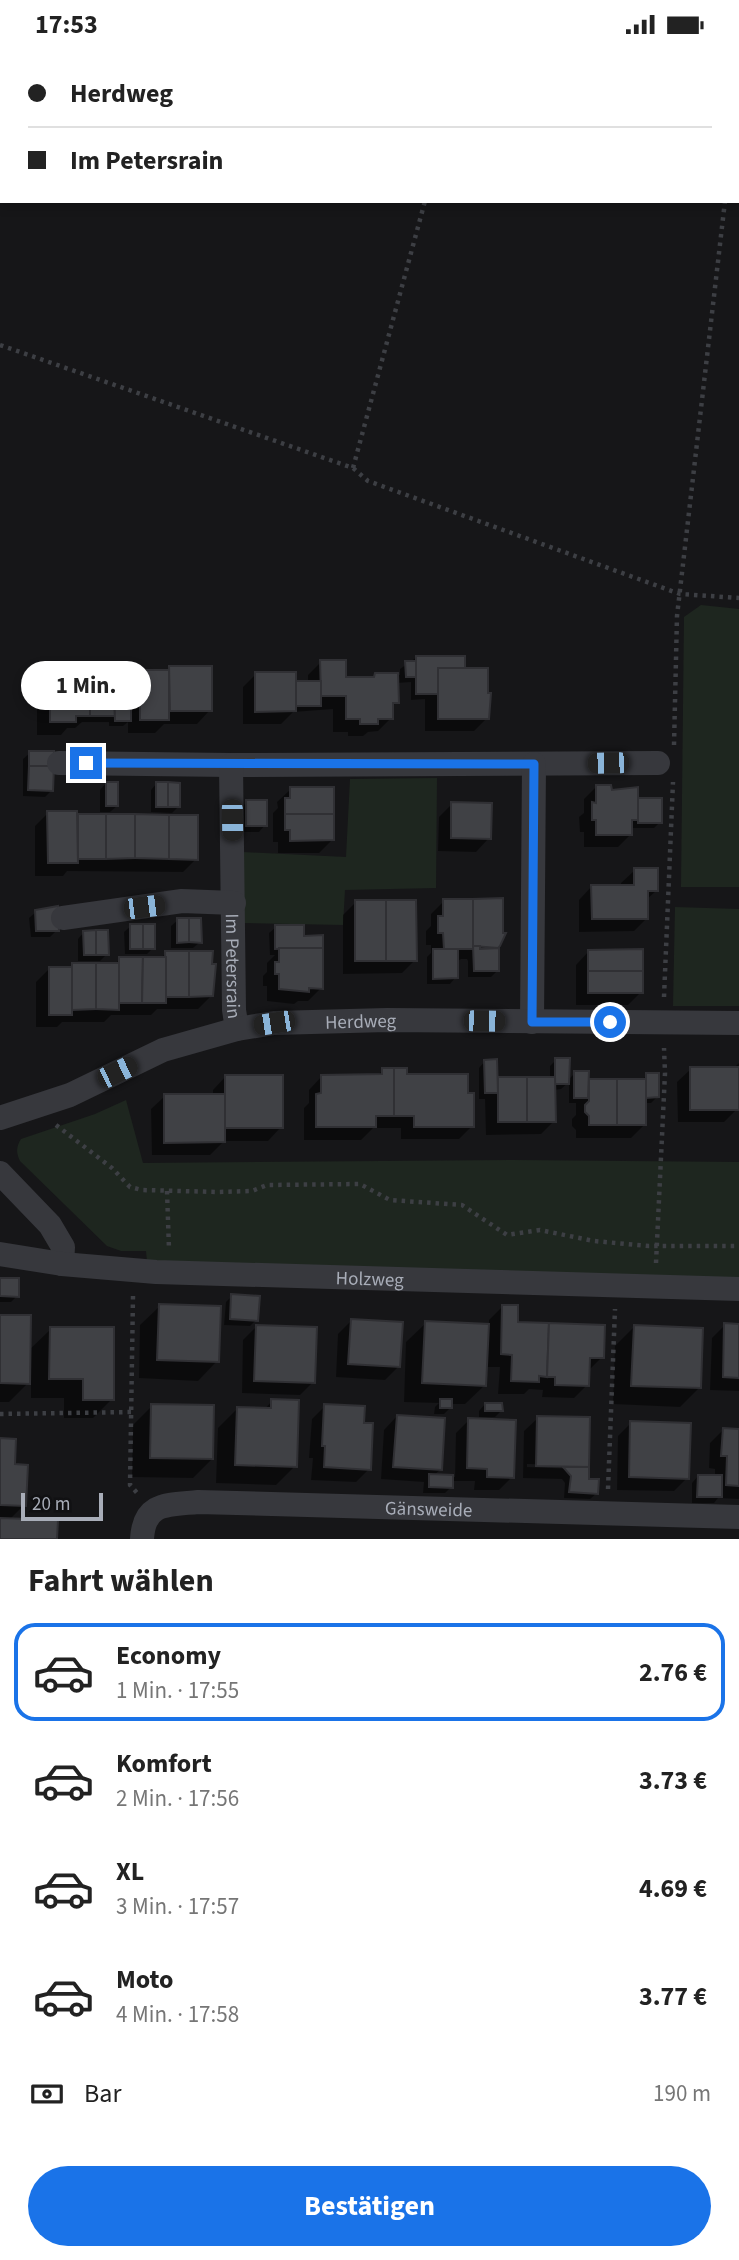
<!DOCTYPE html>
<html lang="de">
<head>
<meta charset="utf-8">
<style>
	body { margin:0; font-family:"Source Sans 3",sans-serif; background:#f2f2f2; color:#222; height:100vh; display:flex; flex-direction:column; font-size:26px; white-space:nowrap }
	* { box-sizing:border-box; margin:0 }
	p { font-size:23px; color:#767676 }
	.icon { flex:none; width:38px; height:38px; fill:none; stroke:currentColor; stroke-width:2; stroke-linecap:round; stroke-linejoin:round }
	.map { position:relative; height:1490px; overflow:hidden }
	.sheet { display:flex; flex-direction:column; background:#fff; flex:1 }
	.sheet>* { flex:none }
	.hud { position:absolute; left:0px; top:0px; width:740px; height:154px; box-shadow:0 4px 10px #0003; display:grid; align-content:center; height:154px; padding:0 28px; background:#fff }
	.scale { position:absolute; left:21px; bottom:18px; width:82px; box-sizing:border-box; padding-left:7px; border:4px solid #a8adb8; border-top:0; font-size:19px; line-height:24px; white-space:nowrap; color:#a8adb8; -webkit-text-stroke:5px #111113; paint-order:stroke }
	.end { position:absolute; width:32px; height:32px; margin:-16px; border:9px solid #1a73e8; background:#fff; box-shadow:0 0 0 4px #fff }
	.from { border-radius:50% }
	.bubble { position:absolute; height:49px; border-radius:24px; background:#fff; box-shadow:0 4px 10px #0003; font-size:23px; font-weight:700; line-height:49px; text-align:center }
	.car { position:absolute; width:21px; height:42px; margin:-21px -10px; border-radius:9px; box-shadow:0 0 5px 2px #0007; background:linear-gradient(#222 24%,#8ab4d8 0 40%,#222 0 76%,#8ab4d8 0 86%,#222 0) }
	.hud b { display:flex; align-items:center; gap:24px; height:66px; font-size:26px }
	.hud b+b { border-top:2px solid #e0e0e0 }
	.hud i { width:18px; height:18px; background:#222 }
	ul { padding:0; list-style:none }
	li { display:flex; align-items:center; gap:21px; height:98px; margin:0 14px 10px; padding:0 14px; border:4px solid transparent; border-radius:21px }
	li div { flex:1 }
	li b { display:block; font-size:26px }
	li em { font-style:normal; font-weight:700 }
	li.on { border-color:#1a73e8 }
	li>.icon { width:63px; height:63px; stroke-width:1.5 }
	h2 { padding:0 28px; font-size:32px; line-height:84px }
	.pay { display:flex; align-items:center; gap:18px; height:77px; padding:0 28px; font-size:26px }
	.pay p { margin-inline-start:auto }
	.button { display:flex; gap:14px; margin-top:auto; padding:14px 28px }
	.button a { flex:1; height:80px; border-radius:42px; background:#1a73e8; color:#fff; font-size:28px; font-weight:700; line-height:80px; text-align:center }
	.status { display:flex; justify-content:space-between; align-items:center; height:49px; padding:0 35px; background:#fff; direction:ltr }
	.status svg { height:19px; fill:currentColor }
	.map>svg:first-child { display:block }
</style>
</head>
<body>
<div class="status"><b>17:53</b><svg viewBox="0 0 49 12"><path d="M0 12V9h3v3zM5 12V6h3v6zM10 12V3h3v9zM15 12V0h3v12zM26 1h20v11H26zM47 4h2v5h-2z"/></svg></div>
<div class="map">
<svg width="739" height="1490" viewBox="0 0 739 1490">
	<rect width="100%" height="100%" fill="#161618"/>
	<g fill="#1e261f">
		<path d="M701 556 739 560V838H681L684 568Z"/>
		<path d="M437 729 436 839 345 841 343 876 242 874 243 803 346 808 350 730Z"/>
		<path d="M675 858 739 860V957H673Z"/>
		<path d="M126 1051 143 1114 515 1111 739 1113V1240L148 1223 146 1202H121L107 1197 20 1112C16 1104 16 1098 21 1090L95 1065Z"/>
	</g>
	<g fill="#0007" fill-rule="evenodd">
		<path d="M417 608 463 618 487 669 474 682H425V650L411 651V633L397 634V653L391 658V669L378 682 368 683 363 687H348V683H333V660L293 663 281 675H243V638L256 625 294 637 308 634V626L321 613 344 630H371L375 626H400V620Z"/>
		<path d="M170 619 210 661 197 675H164L155 684H128V673L123 677H109V673H82L75 679H67L61 686H37V648L50 634H63L67 631 88 637H128L142 623H166Z"/>
		<path d="M30 704 52 741 45 748 23 747V710Z"/>
		<path d="M106 734 117 757 110 763H100V741Z"/>
		<path d="M157 734 178 758 172 764 151 763V741Z"/>
		<path d="M597 737 636 751 660 773 654 779H631V785L618 798H584V783H580L579 768 584 764V750Z"/>
		<path d="M291 740 332 791 319 804H278V793H273V764L278 759 277 753Z"/>
		<path d="M247 753 265 776 259 783H241V759Z"/>
		<path d="M452 755 489 789 476 803 438 802 439 768Z"/>
		<path d="M48 764 76 767 196 768V810L183 823 67 822 63 827H35V777Z"/>
		<path d="M635 821 657 841 646 851 647 869 634 882 579 883V851L592 837H621V834Z"/>
		<path d="M444 852 501 892 495 901 497 922 491 928H468V912L467 910H461L456 913V928L450 935H427V908L431 904V896H426V882L431 877V865Z"/>
		<path d="M356 853 415 911 402 924 343 925V866Z"/>
		<path d="M36 863 57 881 50 888H31L29 869Z"/>
		<path d="M178 871 200 893 193 899H171V877Z"/>
		<path d="M131 877 153 899 147 905H125L124 883Z"/>
		<path d="M276 878 302 888 321 939 308 952H298L294 955 267 952V937H263V927L267 923V914L275 906H270L269 884Z"/>
		<path d="M84 883 107 905 100 912H78V890Z"/>
		<path d="M589 902 641 943 628 956H576V916Z"/>
		<path d="M166 904 211 947 198 960H157L151 966H111L104 973H62L57 978H36V933L49 920H68L73 916H114L120 910H160Z"/>
		<path d="M556 1011 568 1031 575 1024 587 1035 589 1032H641L647 1026 657 1048 651 1054H644V1076L631 1089H576V1081L572 1077V1070L576 1066V1054H569V1033L561 1040 554 1041V1072L541 1085 486 1086 485 1050H479V1019L485 1012 496 1030H550V1017Z"/>
		<path d="M739 1014 737 1060 724 1073H678L677 1033 691 1020H733Z"/>
		<path d="M383 1021 466 1046 472 1077 459 1090H401V1079H373L361 1091H304V1059L309 1054V1041L322 1027H377Z"/>
		<path d="M226 1027 281 1078 268 1092H224L210 1106H152L151 1060 165 1047H213V1041Z"/>
		<path d="M0 1230 17 1247 11 1253H0Z"/>
		<path d="M232 1247 256 1271 250 1277 224 1276 226 1253Z"/>
		<path d="M160 1257 217 1312 198 1332 139 1329 140 1276Z"/>
		<path d="M502 1258 516 1275 602 1308 589 1321 587 1336 574 1349 542 1348 543 1341 529 1340 524 1345H498L500 1318H485V1336L465 1355H450V1359L444 1365H434L435 1358 439 1354 404 1353 406 1293 426 1274 489 1277V1271Z"/>
		<path d="M0 1268 28 1302 51 1280 112 1350 93 1369H64V1349H31V1331L9 1353H0Z"/>
		<path d="M351 1272 398 1318 385 1331 336 1328 338 1285Z"/>
		<path d="M725 1276 739 1277V1342L710 1341 712 1289Z"/>
		<path d="M256 1278 313 1333 300 1346 242 1344 243 1291Z"/>
		<path d="M634 1278 699 1339 680 1358 613 1355 615 1297Z"/>
		<path d="M272 1352 295 1417 276 1436 216 1434 218 1379 237 1360 264 1361Z"/>
		<path d="M485 1355 501 1362 495 1368H479V1362Z"/>
		<path d="M152 1357 212 1410 193 1429 132 1428 133 1376Z"/>
		<path d="M325 1357 362 1376 369 1420 356 1433 311 1431 313 1409H309L312 1370Z"/>
		<path d="M397 1367 440 1421 433 1427 455 1428 456 1384 469 1371 512 1428 499 1441H474L475 1432H451V1438L445 1444H423L424 1433 381 1430 384 1381Z"/>
		<path d="M538 1369 588 1370 587 1432 597 1444 590 1450 564 1449 565 1434 562 1430 523 1429 524 1382ZM527 1415 577 1416V1420L527 1418Z"/>
		<path d="M631 1374 687 1429 674 1442 617 1441 618 1387Z"/>
		<path d="M723 1381H739V1450L718 1449 714 1454H692V1434L698 1427 715 1428V1420L709 1419 710 1394Z"/>
		<path d="M0 1391 13 1417 24 1456 9 1471 0 1490Z"/>
	</g>
	<g fill="#404145" stroke="#303034" stroke-width="2">
		<path d="M416 607H465V619H438V645H416Z"/>
		<path d="M320 611H346V628H374L375 624H398L399 654H393V670H378V675H360V670H346V647H321Z"/>
		<path d="M405 612H416V628H406Z"/>
		<path d="M169 617H212V662H170Z"/>
		<path d="M438 619H488V644H491L489 670H438Z"/>
		<path d="M141 621H169V671H140V656H137L136 633H141Z"/>
		<path d="M255 623H296V662L255 663Z"/>
		<path d="M66 629H90V667H76V673H50V633H66Z"/>
		<rect x="296" y="632" width="25" height="25"/>
		<path d="M90 633H114L115 667H90Z"/>
		<path d="M114 636H131V672H115Z"/>
		<rect x="29" y="702" width="25" height="15"/>
		<path d="M29 717H54L53 742 28 741Z"/>
		<rect x="106" y="733" width="12" height="24"/>
		<rect x="156" y="733" width="12" height="25"/>
		<path d="M168 733 180 734V758H168Z"/>
		<path d="M596 736H611L612 741 638 738V771H632V786H596V771H592V753L596 754Z"/>
		<path d="M290 738H334V765H285V749H290Z"/>
		<rect x="638" y="749" width="24" height="25"/>
		<rect x="246" y="751" width="21" height="26"/>
		<path d="M451 753 492 754 491 790 451 789Z"/>
		<path d="M47 762H77L78 814H48Z"/>
		<rect x="78" y="765" width="28" height="45"/>
		<path d="M106 765H135V809L106 810Z"/>
		<path d="M135 765 169 766V810L135 809Z"/>
		<path d="M285 765H334V791L290 792V781H285Z"/>
		<path d="M169 766H198V811L169 810Z"/>
		<path d="M634 819H658V842H648V870H592L591 836H634Z"/>
		<path d="M503 849V884H506L500 897 498 899 473 897V850Z"/>
		<path d="M443 850H473V900H444L443 884H438V867H443Z"/>
		<rect x="355" y="851" width="31" height="61"/>
		<path d="M386 851H416L417 912H386Z"/>
		<path d="M58 857 59 882H36L35 861Z"/>
		<path d="M177 869H189V893L177 894Z"/>
		<path d="M189 869H201L202 894 189 893Z"/>
		<rect x="130" y="875" width="13" height="25"/>
		<rect x="143" y="875" width="12" height="25"/>
		<path d="M275 876H304V887L323 886V899L275 900Z"/>
		<path d="M96 881V906H84L83 882Z"/>
		<path d="M96 881H108L109 906H96Z"/>
		<path d="M473 897H480V900L499 899V922H474Z"/>
		<path d="M279 899H323V940L309 939V943L279 940V925H275V913H279Z"/>
		<path d="M433 900H458V929L433 930Z"/>
		<path d="M643 900V922H588V901Z"/>
		<path d="M165 902H189V948H166Z"/>
		<path d="M189 902H213L212 915H216L213 947 189 948Z"/>
		<path d="M119 908H143L142 954H119Z"/>
		<path d="M143 908H166V954H142Z"/>
		<path d="M72 914H96V960L72 961Z"/>
		<path d="M96 914H119V961L96 960Z"/>
		<rect x="49" y="918" width="23" height="48"/>
		<rect x="588" y="922" width="55" height="22"/>
		<path d="M555 1009H570L569 1035H555Z"/>
		<path d="M497 1010 498 1044H485L484 1011Z"/>
		<rect x="690" y="1018" width="49" height="43"/>
		<path d="M382 1019H394V1067H376V1078H316V1045L321 1044V1026L382 1025Z"/>
		<path d="M394 1019H407V1025H468V1044H474V1078H414V1067H394Z"/>
		<path d="M574 1022H589L588 1049H574Z"/>
		<path d="M646 1024H659V1048L646 1049Z"/>
		<rect x="225" y="1026" width="58" height="53"/>
		<rect x="498" y="1028" width="29" height="45"/>
		<path d="M527 1028H555L556 1073H527Z"/>
		<path d="M589 1030H617V1076H589V1067L585 1063V1056L589 1052Z"/>
		<rect x="617" y="1030" width="29" height="46"/>
		<path d="M164 1045H225V1093L164 1094Z"/>
		<path d="M0 1229H19V1248L0 1247Z"/>
		<path d="M231 1245 260 1247 258 1272 230 1270Z"/>
		<path d="M159 1255 221 1257 219 1313 157 1311Z"/>
		<path d="M502 1256H518V1273L549 1274 547 1328 539 1327V1333L511 1332 512 1306 501 1305Z"/>
		<path d="M0 1266H31L30 1335 0 1334Z"/>
		<path d="M351 1270 403 1273 400 1318 348 1315Z"/>
		<path d="M425 1272 489 1275 486 1337 422 1334Z"/>
		<path d="M549 1274 605 1276 604 1309H590L589 1337 555 1336V1328H547Z"/>
		<path d="M724 1274 739 1275V1329L723 1328Z"/>
		<path d="M256 1276 317 1278 315 1334 254 1332Z"/>
		<path d="M634 1276 703 1279 701 1339 631 1337Z"/>
		<path d="M50 1278H114V1351H83V1330H49Z"/>
		<path d="M271 1350 299 1351 297 1418 235 1416 237 1358 271 1359Z"/>
		<rect x="440" y="1350" width="12" height="9"/>
		<path d="M485 1354H502L503 1362H485Z"/>
		<path d="M151 1355 214 1356 213 1410 150 1409Z"/>
		<path d="M324 1355 365 1357 364 1374H373L371 1421 324 1418 325 1397H322Z"/>
		<path d="M397 1366 445 1369 442 1421 393 1418Z"/>
		<path d="M537 1367 590 1368 589 1418 536 1417Z"/>
		<path d="M468 1369 516 1371 514 1429 487 1428V1420L467 1419Z"/>
		<path d="M630 1372 691 1374 689 1430 629 1428Z"/>
		<path d="M723 1379 739 1380V1437L726 1436 727 1407H721Z"/>
		<path d="M0 1389 16 1390 15 1415 28 1416 26 1457 0 1456Z"/>
		<path d="M563 1418H589V1430H599L598 1445 569 1443 571 1427Z"/>
		<path d="M429 1425 453 1426V1439L429 1438Z"/>
		<path d="M698 1426H722V1448H697Z"/>
		<path d="M0 1469 58 1471 57 1490H0Z"/>
	</g>
	<g fill="none" stroke-linecap="round" stroke-linejoin="round">
		<g stroke="#3d3f44" stroke-width="4.5" stroke-dasharray="3.5 5" stroke-linecap="butt">
			<path d="M587 0 591 2"/>
			<path d="M465 2V0"/>
			<path d="M738 16 739 12"/>
			<path d="M738 54H739"/>
			<path d="M0 296 353 419 368 432 680 545 739 549"/>
			<path d="M353 419 425 152"/>
			<path d="M674 696 677 567 725 152"/>
			<path d="M664 948 673 733"/>
			<path d="M56 1076 112 1119 130 1138 142 1141 219 1143 252 1142 267 1136 360 1135 390 1151 462 1156 507 1186 540 1181 594 1192 649 1197H739"/>
			<path d="M167 1142 169 1200"/>
			<path d="M656 1214 665 1024 664 999"/>
			<path d="M133 1247 130 1436 138 1445"/>
			<path d="M0 1365 131 1363"/>
			<path d="M608 1440 615 1260"/>
		</g>
		<g stroke="#37383d" stroke-width="24">
			<path d="M59 714 231 716 658 714"/>
			<path id="s1" d="M231 716 234 961 237 980"/>
			<path d="M63 869 182 852 234 854"/>
			<path d="M532 973 534 715"/>
			<path id="s2" d="M0 1069 70 1046 163 1001 237 980 274 974 387 971 739 974"/>
			<path d="M0 1124 50 1176 63 1198 62 1215"/>
			<path id="s3" d="M0 1205 62 1215 156 1223 739 1240"/>
			<path id="s4" d="M142 1490C144 1453 167 1456 198 1453L739 1468"/>
		</g>
	</g>
	<g fill="none" stroke-linecap="round" stroke-linejoin="round">
		<path stroke="#1a73e8" stroke-width="9" d="M86 714 534 715 532 973H610"/>
	</g>
	<g text-anchor="middle" stroke-width="7" stroke-linejoin="round" paint-order="stroke">
		<g font-size="19" fill="#a8adb8" stroke="#111113">
			<text dy="7" stroke="none"><textPath href="#s1" startOffset="201">Im Petersrain</textPath></text>
			<text dy="7" stroke="none"><textPath href="#s2" startOffset="378">Herdweg</textPath></text>
			<text dy="7" stroke="none"><textPath href="#s3" startOffset="371">Holzweg</textPath></text>
			<text dy="7" stroke="none"><textPath href="#s4" startOffset="308">Gänsweide</textPath></text>
		</g>
	</g>
</svg>
<div class="scale">20 m</div>
<i class="end from" style="left:610px;top:973px"></i>
<i class="end" style="left:86px;top:714px"></i>
<div class="bubble" style="left:21px;top:612px;width:130px">1 Min.</div>
<i class="car" style="left:608px;top:714px;rotate:269deg"></i>
<i class="car" style="left:232px;top:771px;rotate:179deg"></i>
<i class="car" style="left:144px;top:858px;rotate:83deg"></i>
<i class="car" style="left:484px;top:972px;rotate:91deg"></i>
<i class="car" style="left:274px;top:974px;rotate:261deg"></i>
<i class="car" style="left:117px;top:1023px;rotate:64deg"></i>
<div class="hud">
<b><i class="from"></i>Herdweg</b>
<b><i></i>Im Petersrain</b>
</div>
</div>
<section class="sheet">
<h2>Fahrt wählen</h2>
<ul>
<li class="on"><svg class="icon" aria-label="car" viewBox="0 0 24 24"><path d="M5 17H2v-5l4-1 3-4h7l3 4 3 1v5h-3M9 17h6M6 11h13"/><circle cx="7" cy="17" r="2"/><circle cx="17" cy="17" r="2"/></svg><div><b>Economy</b><p>1 Min. · 17:55</p></div><em>2.76 €</em></li>
<li><svg class="icon" aria-label="car" viewBox="0 0 24 24"><path d="M5 17H2v-5l4-1 3-4h7l3 4 3 1v5h-3M9 17h6M6 11h13"/><circle cx="7" cy="17" r="2"/><circle cx="17" cy="17" r="2"/></svg><div><b>Komfort</b><p>2 Min. · 17:56</p></div><em>3.73 €</em></li>
<li><svg class="icon" aria-label="car" viewBox="0 0 24 24"><path d="M5 17H2v-5l4-1 3-4h7l3 4 3 1v5h-3M9 17h6M6 11h13"/><circle cx="7" cy="17" r="2"/><circle cx="17" cy="17" r="2"/></svg><div><b>XL</b><p>3 Min. · 17:57</p></div><em>4.69 €</em></li>
<li><svg class="icon" aria-label="car" viewBox="0 0 24 24"><path d="M5 17H2v-5l4-1 3-4h7l3 4 3 1v5h-3M9 17h6M6 11h13"/><circle cx="7" cy="17" r="2"/><circle cx="17" cy="17" r="2"/></svg><div><b>Moto</b><p>4 Min. · 17:58</p></div><em>3.77 €</em></li>
</ul>
<div class="pay"><svg class="icon" aria-label="cash" viewBox="0 0 24 24"><path d="M3 7h18v10H3z"/><circle cx="12" cy="12" r="2"/></svg>Bar<p>190 m</p></div>
<div class="button"><a>Bestätigen</a></div>
</section>
</body>
</html>
